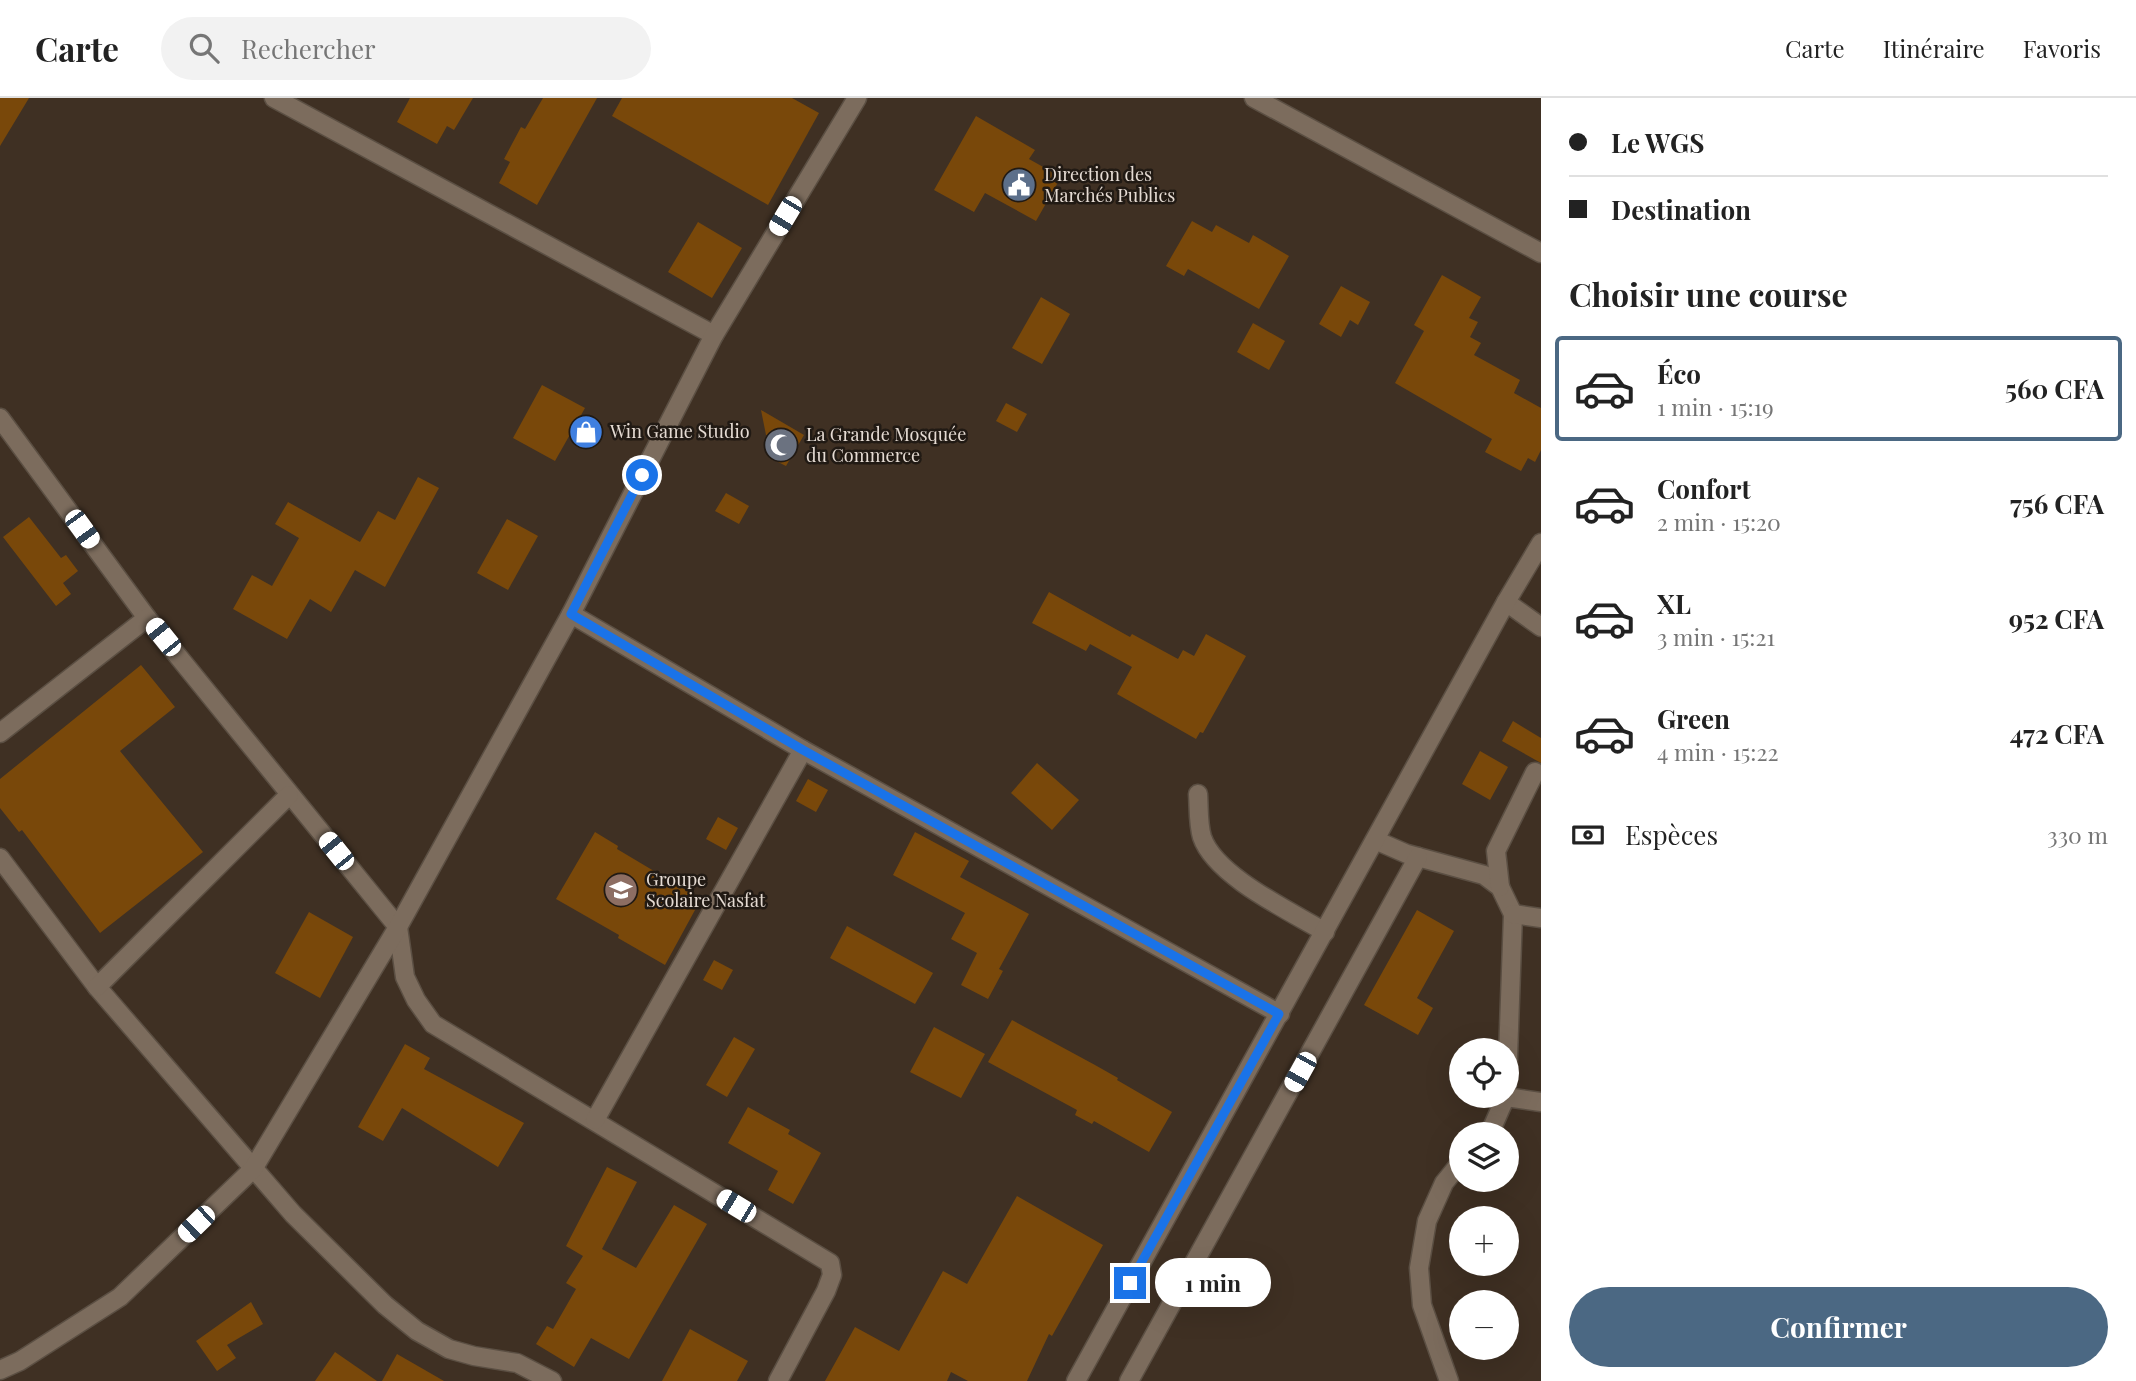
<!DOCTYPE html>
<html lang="fr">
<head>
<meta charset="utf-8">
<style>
	body { margin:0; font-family:"Playfair Display",serif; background:#f2f2f2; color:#222; height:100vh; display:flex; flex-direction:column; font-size:26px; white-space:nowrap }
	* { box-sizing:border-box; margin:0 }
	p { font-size:23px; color:#767676 }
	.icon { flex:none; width:38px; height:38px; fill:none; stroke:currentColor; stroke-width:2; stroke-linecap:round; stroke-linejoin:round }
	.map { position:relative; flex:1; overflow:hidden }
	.panel { display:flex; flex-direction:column; background:#fff; width:595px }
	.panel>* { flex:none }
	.hud { display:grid; align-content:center; height:154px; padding:0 28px; background:#fff }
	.controls { position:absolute; left:1449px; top:940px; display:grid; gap:14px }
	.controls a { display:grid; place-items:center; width:70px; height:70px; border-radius:50%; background:#fff; box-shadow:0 7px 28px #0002; font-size:35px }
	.end { position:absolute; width:32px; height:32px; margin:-16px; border:9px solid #1a73e8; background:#fff; box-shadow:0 0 0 4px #fff }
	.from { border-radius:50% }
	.bubble { position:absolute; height:49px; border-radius:24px; background:#fff; box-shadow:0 7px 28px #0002; font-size:23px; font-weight:700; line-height:49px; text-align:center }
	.car { position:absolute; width:21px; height:42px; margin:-21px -10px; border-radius:9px; box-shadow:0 0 5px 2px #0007; background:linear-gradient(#fff 24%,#345 0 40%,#fff 0 76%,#345 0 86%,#fff 0) }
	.hud b { display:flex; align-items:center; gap:24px; height:66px; font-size:26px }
	.hud b+b { border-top:2px solid #e0e0e0 }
	.hud i { width:18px; height:18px; background:#222 }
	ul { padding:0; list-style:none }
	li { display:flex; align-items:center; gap:21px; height:105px; margin:0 14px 10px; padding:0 14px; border:4px solid transparent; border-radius:7px }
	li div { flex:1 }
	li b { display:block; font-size:26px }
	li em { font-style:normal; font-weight:700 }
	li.current { border-color:#4b6883 }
	li>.icon { width:63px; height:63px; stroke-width:1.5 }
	h2 { padding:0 28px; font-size:32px; line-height:84px }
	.pay { display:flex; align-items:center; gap:18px; height:77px; padding:0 28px; font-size:26px }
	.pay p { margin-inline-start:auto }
	.action { display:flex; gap:14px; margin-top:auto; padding:14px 28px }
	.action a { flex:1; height:80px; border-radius:42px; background:#4b6883; color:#fff; font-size:28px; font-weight:700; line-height:80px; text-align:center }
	header { display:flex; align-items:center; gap:42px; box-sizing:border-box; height:98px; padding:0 35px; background:#fff; border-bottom:2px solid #e0e0e0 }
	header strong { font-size:33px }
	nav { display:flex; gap:38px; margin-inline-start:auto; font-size:24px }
	.search { width:490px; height:63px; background:#f2f2f2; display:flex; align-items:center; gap:18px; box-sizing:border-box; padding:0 24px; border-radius:38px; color:#767676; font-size:26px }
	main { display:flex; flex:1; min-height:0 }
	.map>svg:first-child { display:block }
</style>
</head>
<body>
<header>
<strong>Carte</strong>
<div class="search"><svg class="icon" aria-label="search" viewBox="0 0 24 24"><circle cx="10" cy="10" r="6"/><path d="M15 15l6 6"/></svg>Rechercher</div>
<nav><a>Carte</a><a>Itinéraire</a><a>Favoris</a></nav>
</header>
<main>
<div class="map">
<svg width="1541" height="1283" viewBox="0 0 1541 1283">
	<rect width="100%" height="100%" fill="#3f3023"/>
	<g fill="#79480a">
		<path d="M0 0H29L0 48Z"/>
		<path d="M410 0H473L454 32 447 28 437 46 397 24Z"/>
		<path d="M543 0H597L537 107 499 85 510 64 504 61 521 29 525 31Z"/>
		<path d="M622 0H792L819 15 768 107 612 18Z"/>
		<path d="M976 18 1035 52 1029 61 1061 79 1036 123 985 95 974 114 934 92Z"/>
		<path d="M1192 123 1212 134 1216 127 1249 145 1253 137 1289 158 1259 211 1188 171 1184 178 1166 168Z"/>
		<path d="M698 124 742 150 712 200 668 174Z"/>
		<path d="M1442 177 1481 199 1469 220 1478 224 1470 239 1481 245 1474 257 1520 282 1514 295 1541 310V352L1535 364 1528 360 1521 373 1485 354 1492 341 1395 285 1424 233 1414 227Z"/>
		<path d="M1341 188 1370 204 1358 227 1350 222 1341 239 1319 226Z"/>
		<path d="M1041 199 1070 216 1042 266 1012 250Z"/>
		<path d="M1253 225 1285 243 1269 272 1237 254Z"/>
		<path d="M542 287 585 310 555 363 513 340Z"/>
		<path d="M1006 305 1027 316 1017 334 996 323Z"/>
		<path d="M761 312 804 337 786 368 772 361 771 339 766 337Z"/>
		<path d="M418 379 439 390 385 489 355 472 331 514 310 501 287 541 233 511 252 477 272 488 299 440 275 426 288 404 360 444 378 413 395 422Z"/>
		<path d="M726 395 749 408 739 426 715 413Z"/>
		<path d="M29 419 61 460 66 457 78 473 63 485 71 496 56 508 3 439Z"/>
		<path d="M507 421 538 438 508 492 477 475Z"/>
		<path d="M1049 494 1130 539 1132 536 1178 561 1183 552 1194 558 1206 536 1246 558 1203 635 1200 634 1196 641 1117 596 1132 569 1090 546 1086 553 1032 525Z"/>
		<path d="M141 567 175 609 120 653 203 754 100 835 22 732 19 734 0 710V681Z"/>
		<path d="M1513 623 1541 640V665L1502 643Z"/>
		<path d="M1480 653 1508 669 1490 702 1462 686Z"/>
		<path d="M1037 665 1079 702 1052 732 1011 695Z"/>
		<path d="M808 681 828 692 816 714 796 703Z"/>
		<path d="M718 719 738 730 726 752 706 741Z"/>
		<path d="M595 734 618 748 617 751 701 801 665 867 618 840 619 837 556 801Z"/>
		<path d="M915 734 969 763 960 779 1029 816 999 871 1003 873 988 901 961 887 977 855 951 841 965 815 893 777Z"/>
		<path d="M1417 812 1454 833 1417 900 1433 910 1418 937 1364 907Z"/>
		<path d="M309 814 353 839 320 900 275 875Z"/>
		<path d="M847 828 933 875 915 906 830 860Z"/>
		<path d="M714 862 733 872 722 892 703 882Z"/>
		<path d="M1012 922 1095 967 1118 980 1117 982 1172 1014 1149 1054 1094 1023 1092 1026 1075 1017 1077 1012 988 964Z"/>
		<path d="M934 929 985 956 961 1000 910 974Z"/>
		<path d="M734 939 755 951 727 999 706 987Z"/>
		<path d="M405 946 430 960 424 971 524 1025 498 1069 402 1010 383 1043 358 1029Z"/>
		<path d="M748 1009 790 1032 788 1036 821 1055 793 1106 768 1092 778 1073 728 1045Z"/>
		<path d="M607 1069 637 1084 602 1151 636 1170 674 1107 707 1126 629 1261 591 1240 574 1269 536 1246 547 1228 553 1231 576 1191 566 1185 583 1158 566 1148Z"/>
		<path d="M1017 1098 1103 1147 1052 1238 1049 1236 1027 1283H968L951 1274 947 1283H825L855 1229 899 1253 943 1173 967 1186Z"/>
		<path d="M251 1204 263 1226 227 1247 236 1260 217 1273 196 1243Z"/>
		<path d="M690 1231 748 1263 737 1283H662Z"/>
		<path d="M335 1254 377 1283H315Z"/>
		<path d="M397 1256 444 1283H382Z"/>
	</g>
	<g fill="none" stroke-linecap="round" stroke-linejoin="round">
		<g stroke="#5b4f43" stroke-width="21">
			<g id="minor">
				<path d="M274 0 714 237"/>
				<path d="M1254 0 1541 155"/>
				<path d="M0 320 147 520 398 829 405 879 416 902 433 926 830 1165 832 1177 826 1193 778 1283"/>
				<path d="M1506 504 1541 529"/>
				<path d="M571 516 803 652 1280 916"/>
				<path d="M0 635 147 520"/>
				<path d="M1198 696C1199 709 1198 726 1202 739 1215 778 1290 813 1325 834"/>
				<path d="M1375 742 1407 756 1484 777 1500 789 1513 816 1507 987"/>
				<path d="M0 760 97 889 293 1116 385 1207 417 1233 449 1251 474 1258 517 1265 552 1283"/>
				<path d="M1500 789 1496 753 1535 674"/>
				<path d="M1513 816 1541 820"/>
				<path d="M97 889 289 697"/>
				<path d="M1506 999 1541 1004"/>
				<path d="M595 1022 803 652"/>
				<path d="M1486 1036 1492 1030 1506 998"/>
				<path d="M0 1272 20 1263 120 1199 253 1071 398 829 571 516 714 237 857 0"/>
				<path d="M1076 1283 1506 504 1541 445"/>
				<path d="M1129 1283 1418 759"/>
				<path d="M1449 1283 1422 1207 1419 1170 1427 1123 1444 1085 1461 1064"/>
			</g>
		</g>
		<use href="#minor" stroke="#7c6c5d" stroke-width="18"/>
	</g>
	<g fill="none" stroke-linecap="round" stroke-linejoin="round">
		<path stroke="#1a73e8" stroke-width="9" d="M642 377 571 516 803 652 1279 916 1130 1185"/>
	</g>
	<defs>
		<g id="civic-disc" transform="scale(1.75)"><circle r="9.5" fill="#5c6f8a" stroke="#211a14"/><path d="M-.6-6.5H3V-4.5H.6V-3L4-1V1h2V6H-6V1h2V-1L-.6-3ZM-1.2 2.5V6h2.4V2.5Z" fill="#fff"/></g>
		<g id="shop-disc" transform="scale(1.75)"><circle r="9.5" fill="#3f7fe0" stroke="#211a14"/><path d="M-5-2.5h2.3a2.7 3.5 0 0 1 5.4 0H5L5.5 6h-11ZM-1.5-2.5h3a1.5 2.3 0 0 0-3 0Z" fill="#fff"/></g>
		<g id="mosque-disc" transform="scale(1.75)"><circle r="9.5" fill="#6b7280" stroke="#211a14"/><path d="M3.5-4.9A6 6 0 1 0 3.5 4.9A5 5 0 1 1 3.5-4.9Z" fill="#fff"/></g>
		<g id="school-disc" transform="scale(1.75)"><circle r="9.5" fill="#8d6e63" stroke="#211a14"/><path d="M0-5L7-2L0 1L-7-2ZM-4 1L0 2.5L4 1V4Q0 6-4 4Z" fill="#fff"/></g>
	</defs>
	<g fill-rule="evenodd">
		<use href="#civic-disc" x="1019" y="87"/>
		<use href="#shop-disc" x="586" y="334"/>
		<use href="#mosque-disc" x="781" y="347"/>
		<use href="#school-disc" x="621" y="792"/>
	</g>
	<g text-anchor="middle" stroke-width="5" stroke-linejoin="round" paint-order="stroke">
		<g font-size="18" fill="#e5dbd3" stroke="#211a14" text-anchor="start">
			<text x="1044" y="83">Direction des<tspan x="1044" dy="21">Marchés Publics</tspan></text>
			<text x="610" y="340">Win Game Studio</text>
			<text x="806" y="343">La Grande Mosquée<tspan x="806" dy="21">du Commerce</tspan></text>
			<text x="646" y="788">Groupe<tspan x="646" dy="21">Scolaire Nasfat</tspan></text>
		</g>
	</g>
</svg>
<div class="controls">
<a><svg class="icon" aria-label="locate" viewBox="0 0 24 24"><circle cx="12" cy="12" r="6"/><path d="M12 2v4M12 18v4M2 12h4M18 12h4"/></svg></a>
<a><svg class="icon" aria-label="layers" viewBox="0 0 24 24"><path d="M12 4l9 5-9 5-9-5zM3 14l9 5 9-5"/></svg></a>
<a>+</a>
<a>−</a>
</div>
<i class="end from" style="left:642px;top:377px"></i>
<i class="end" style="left:1130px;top:1185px"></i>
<div class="bubble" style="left:1155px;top:1160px;width:116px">1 min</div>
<i class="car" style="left:785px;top:118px;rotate:211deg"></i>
<i class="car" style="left:82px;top:431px;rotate:144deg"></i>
<i class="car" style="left:163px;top:539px;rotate:321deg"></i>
<i class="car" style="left:336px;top:753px;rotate:321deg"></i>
<i class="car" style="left:1300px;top:974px;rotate:209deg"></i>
<i class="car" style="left:736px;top:1108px;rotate:301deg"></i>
<i class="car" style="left:196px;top:1126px;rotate:226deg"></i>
</div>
<section class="panel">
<div class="hud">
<b><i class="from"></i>Le WGS</b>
<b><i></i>Destination</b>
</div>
<h2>Choisir une course</h2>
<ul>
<li class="current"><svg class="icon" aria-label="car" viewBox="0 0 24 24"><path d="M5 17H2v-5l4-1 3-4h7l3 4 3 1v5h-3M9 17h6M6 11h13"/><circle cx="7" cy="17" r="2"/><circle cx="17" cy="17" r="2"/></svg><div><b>Éco</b><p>1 min · 15:19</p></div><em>560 CFA</em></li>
<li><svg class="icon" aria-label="car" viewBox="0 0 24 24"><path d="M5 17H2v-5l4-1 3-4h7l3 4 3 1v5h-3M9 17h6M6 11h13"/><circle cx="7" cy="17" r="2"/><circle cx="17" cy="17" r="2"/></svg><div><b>Confort</b><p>2 min · 15:20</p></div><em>756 CFA</em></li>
<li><svg class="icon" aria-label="car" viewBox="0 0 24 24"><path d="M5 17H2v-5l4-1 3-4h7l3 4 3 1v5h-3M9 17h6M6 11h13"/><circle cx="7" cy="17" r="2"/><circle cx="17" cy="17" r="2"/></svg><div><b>XL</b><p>3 min · 15:21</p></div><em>952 CFA</em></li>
<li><svg class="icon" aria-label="car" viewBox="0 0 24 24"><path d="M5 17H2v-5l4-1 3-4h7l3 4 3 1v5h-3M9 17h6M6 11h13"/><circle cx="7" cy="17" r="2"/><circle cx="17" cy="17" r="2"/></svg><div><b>Green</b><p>4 min · 15:22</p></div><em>472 CFA</em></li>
</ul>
<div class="pay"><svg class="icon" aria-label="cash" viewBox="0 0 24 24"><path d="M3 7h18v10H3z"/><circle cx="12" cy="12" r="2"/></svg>Espèces<p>330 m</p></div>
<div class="action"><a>Confirmer</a></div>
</section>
</main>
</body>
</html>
